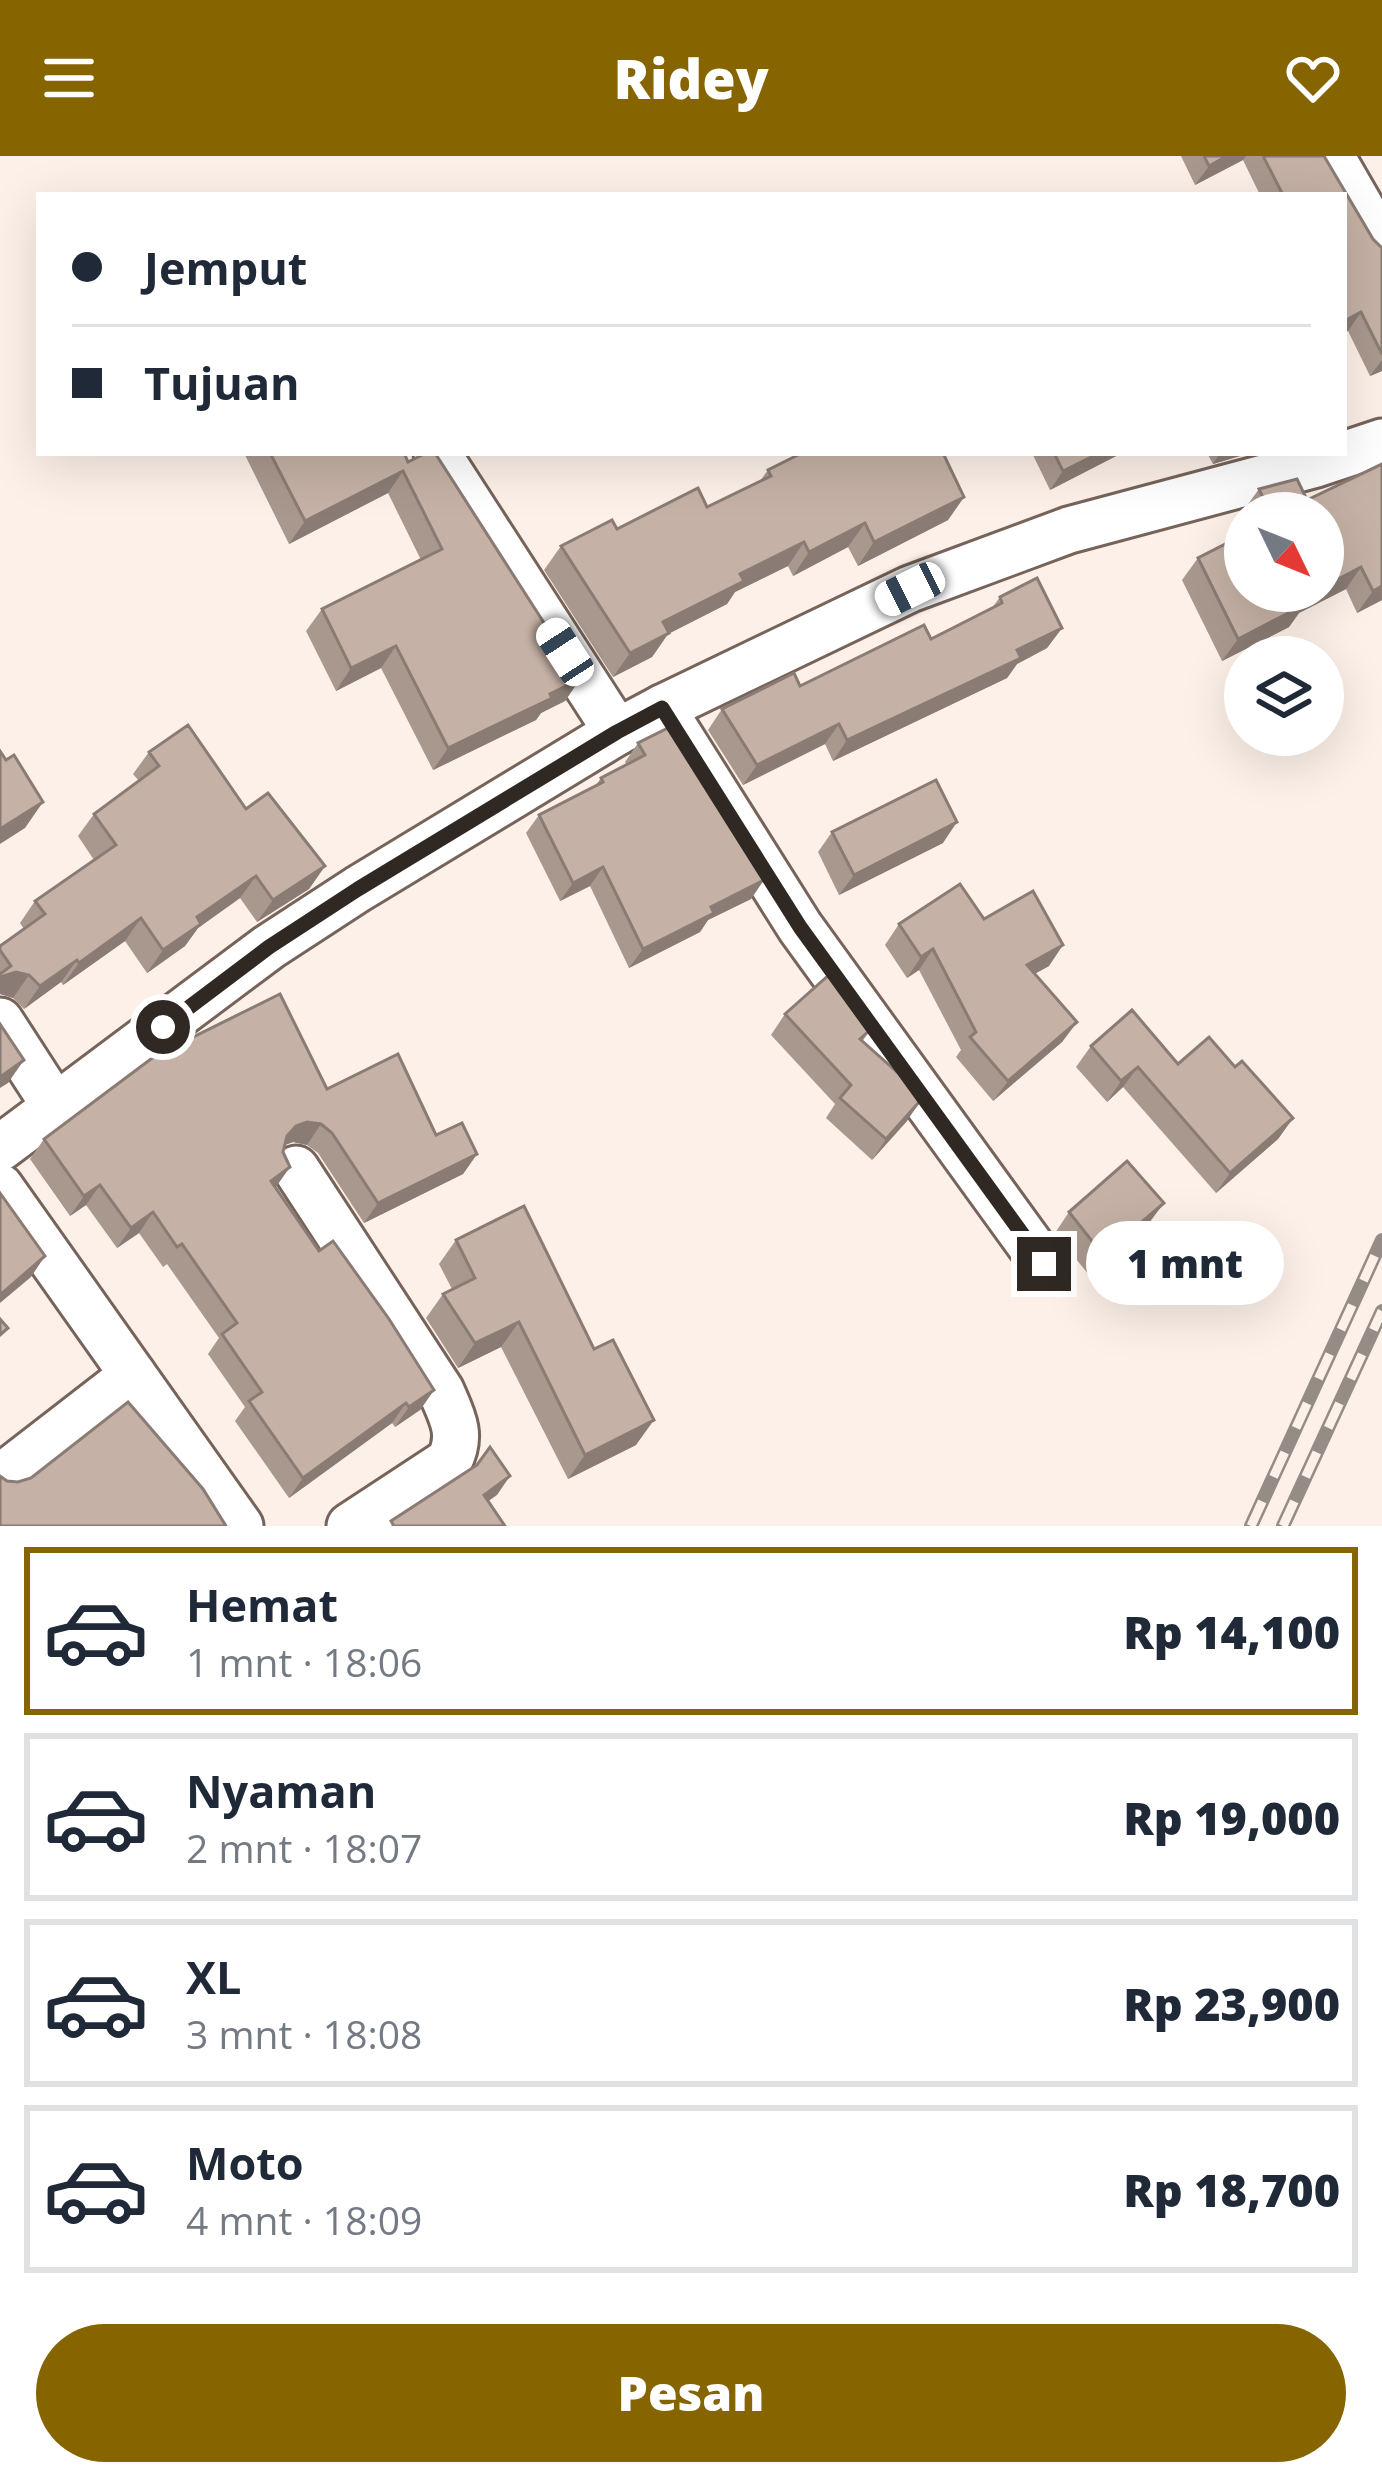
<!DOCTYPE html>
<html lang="id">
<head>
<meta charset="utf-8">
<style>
	body { margin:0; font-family:"Open Sans",sans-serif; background:#f6f6f7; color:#1f2937; height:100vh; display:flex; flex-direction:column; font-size:45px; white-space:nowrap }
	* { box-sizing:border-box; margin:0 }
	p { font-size:39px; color:#747a83 }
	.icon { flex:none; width:66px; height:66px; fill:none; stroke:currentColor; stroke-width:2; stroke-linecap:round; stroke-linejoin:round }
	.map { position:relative; height:1370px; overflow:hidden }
	.panel { display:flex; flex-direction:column; background:#fff; flex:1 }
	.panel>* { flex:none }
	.guide { position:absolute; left:36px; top:36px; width:1311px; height:264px; border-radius:0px; box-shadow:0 12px 48px #0002; display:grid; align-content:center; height:264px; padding:0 36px; background:#fff }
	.needle { width:78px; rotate:133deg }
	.fabs { position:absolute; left:1224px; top:336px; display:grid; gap:24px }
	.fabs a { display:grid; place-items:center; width:120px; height:120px; border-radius:50%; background:#fff; box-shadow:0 12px 48px #0002; font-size:60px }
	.end { position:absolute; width:54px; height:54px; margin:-27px; border:15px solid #2f2823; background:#fff; box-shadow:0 0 0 6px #fff }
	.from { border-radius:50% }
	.bubble { position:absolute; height:84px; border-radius:42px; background:#fff; box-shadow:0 12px 48px #0002; font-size:39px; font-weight:800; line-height:84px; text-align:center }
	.car { position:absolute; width:36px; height:72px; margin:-36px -18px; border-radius:15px; box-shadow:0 0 9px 3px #0007; background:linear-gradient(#fff 24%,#345 0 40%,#fff 0 76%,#345 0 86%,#fff 0) }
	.guide b { display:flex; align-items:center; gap:42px; height:114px; font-size:45px }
	.guide b+b { border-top:3px solid #e0e1e3 }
	.guide i { width:30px; height:30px; background:#1f2937 }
	ul { padding:21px 0 0; list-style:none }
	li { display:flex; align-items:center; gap:36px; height:168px; margin:0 24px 18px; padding:0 12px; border:6px solid #e0e1e3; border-radius:0px }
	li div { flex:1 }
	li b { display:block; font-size:45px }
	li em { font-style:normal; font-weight:800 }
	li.selected { border-color:#866500 }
	li>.icon { width:108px; height:108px; stroke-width:1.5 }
	.button { display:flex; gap:24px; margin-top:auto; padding:24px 36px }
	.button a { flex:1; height:138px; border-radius:72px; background:#866500; color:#fff; font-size:48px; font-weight:800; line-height:138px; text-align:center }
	header { display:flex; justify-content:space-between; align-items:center; height:156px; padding:0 36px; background:#866500; color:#fff; font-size:54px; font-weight:800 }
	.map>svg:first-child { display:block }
</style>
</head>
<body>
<header><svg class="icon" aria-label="menu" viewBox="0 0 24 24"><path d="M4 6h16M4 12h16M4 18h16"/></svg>Ridey<svg class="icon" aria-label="heart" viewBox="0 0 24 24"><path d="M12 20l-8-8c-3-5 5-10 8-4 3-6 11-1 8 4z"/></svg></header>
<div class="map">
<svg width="1382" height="1370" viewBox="0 0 1382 1370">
	<rect width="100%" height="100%" fill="#fcf0e8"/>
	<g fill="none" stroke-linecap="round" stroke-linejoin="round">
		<g stroke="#76645a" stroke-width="51">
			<g id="minor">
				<path d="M1331 0 1382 88"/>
				<path d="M437 297 617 576"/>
				<path d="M662 552 800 771 1044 1108"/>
				<path d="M0 865 55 950"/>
				<path d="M0 992 269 791 358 733 617 576 662 552 910 433 1069 374 1316 308 1382 286"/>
				<path d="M296 1013 441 1235C452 1260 463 1279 449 1305L350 1370"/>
				<path d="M0 1031 240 1370"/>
				<path d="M0 1322 133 1219"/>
			</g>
		</g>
		<use href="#minor" stroke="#fff" stroke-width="45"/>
		<g stroke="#968c86" stroke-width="14">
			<g id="rail">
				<path d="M1251 1370 1382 1084"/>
				<path d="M1283 1370 1382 1155"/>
			</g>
		</g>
		<use href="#rail" stroke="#fcf0e8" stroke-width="9" stroke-dasharray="27" stroke-linecap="butt"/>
	</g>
	<g fill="#a9988e">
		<path d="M1181 0H1324L1373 83 1382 92V215L1370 220 1348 175 1344 39H1260L1243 4 1195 29Z"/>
		<path d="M244 297H404L408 306 580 523 565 545 541 557 536 564 433 614 381 512 336 535 306 475 322 453 421 404 388 337 289 388Z"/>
		<path d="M1032 297H1122L1050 334Z"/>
		<path d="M1207 297H1250L1213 308Z"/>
		<path d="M1382 308V444L1357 457 1346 433 1299 457 1289 471 1222 505 1182 424 1198 402 1323 357H1245V359L1243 355 1259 333 1307 344Z"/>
		<path d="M768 314 964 341 948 364 858 410 848 391 793 420 788 410 735 436 727 448 668 478 652 501 613 521 544 414 561 390 617 373 707 351 760 325Z"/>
		<path d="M1000 441 1062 472 1047 492 1017 508 1007 522 833 605 825 588 743 629 708 574 722 553 800 530 931 483 992 452Z"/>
		<path d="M638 587 751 743 708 764 700 776 629 812 590 730 560 745 526 677 539 659 596 629 601 622 627 609 625 606Z"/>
		<path d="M149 596 246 653 325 710 309 733 257 766 240 742 198 772 185 790 147 817 125 785 63 829 61 826 24 853 13 842 0 838V790L24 773 20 767 35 745 94 704 78 680 94 658 139 625 133 618Z"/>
		<path d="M832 676 943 687 839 739 818 696Z"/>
		<path d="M984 763 1049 810 1034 818 1077 866 1062 886 993 945 956 901 961 894 919 814 907 822 885 789 899 768Z"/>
		<path d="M785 858 870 874 862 886 907 965 872 1004 826 962 835 948 771 879Z"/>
		<path d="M191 882 327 933 477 998 463 1018 364 1067 318 997 307 989 293 986 285 989 275 1032 319 1095 434 1234 420 1254 395 1271 392 1267 289 1342 235 1265 245 1251 208 1198 219 1182 167 1108 163 1111 139 1077 117 1092 86 1049 70 1060 30 1003 44 983Z"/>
		<path d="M1091 890 1178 908 1235 911 1293 962 1278 983 1216 1037 1123 931 1107 946 1076 911Z"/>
		<path d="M1069 1056 1149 1067 1089 1119 1055 1077Z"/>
		<path d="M456 1084 636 1289 568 1323 501 1191 458 1212 426 1162 443 1138 452 1133 439 1108Z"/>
	</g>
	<g fill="#8a7c74">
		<path d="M1227 0H1246L1243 4 1195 29 1209 10Z"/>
		<path d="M1361 156 1348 175 1344 177V165Z"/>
		<path d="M1382 204V215L1370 220Z"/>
		<path d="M1099 297H1122L1050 334 1063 315Z"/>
		<path d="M1220 297H1250L1213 308Z"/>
		<path d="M403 315 388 337 289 388 305 365Z"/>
		<path d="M964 341 948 364 858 410 874 386Z"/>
		<path d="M865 367 848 391 793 420 809 396Z"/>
		<path d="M804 386 788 410 735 436 727 448 668 478 652 501 613 521 630 497 663 466 740 418Z"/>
		<path d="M1361 411 1346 433 1299 457 1289 471 1222 505 1238 483 1300 442 1315 435H1323V431Z"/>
		<path d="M1382 430V444L1357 457 1373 435Z"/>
		<path d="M1062 472 1047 492 1017 508 1007 522 833 605 847 584Z"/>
		<path d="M396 490 381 512 336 535 351 512Z"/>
		<path d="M580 523 565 545 541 557 536 564 433 614 448 592Z"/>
		<path d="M839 568 825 588 743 629 757 609Z"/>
		<path d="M43 646 25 672 0 688V673Z"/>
		<path d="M957 666 943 687 839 739 854 719Z"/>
		<path d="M325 710 309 733 257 766 273 744Z"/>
		<path d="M603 711 590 730 560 745 573 727Z"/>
		<path d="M256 720 240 742 198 772 185 790 147 817 163 794 197 761Z"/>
		<path d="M764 724 751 743 708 764 700 776 629 812 643 793 711 751Z"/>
		<path d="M141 762 125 785 63 829 79 807Z"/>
		<path d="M1063 789 1049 810 1013 830 1027 809Z"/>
		<path d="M933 793 919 814 907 822 921 801Z"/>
		<path d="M77 804 61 826 24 853 40 830Z"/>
		<path d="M16 816 29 819 13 842 0 838V821Z"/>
		<path d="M1077 866 1062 886 993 945 1008 925Z"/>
		<path d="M24 904 8 927 0 932V921Z"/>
		<path d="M1138 911 1123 931 1107 946 1121 925Z"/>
		<path d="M921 944 907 965 872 1004 886 983Z"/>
		<path d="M1293 962 1278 983 1216 1037 1230 1017Z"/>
		<path d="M307 966 321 968 307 989 293 986 282 990 287 980 296 970Z"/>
		<path d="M477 998 463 1018 364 1067 378 1047Z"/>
		<path d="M290 1011 276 1031 271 1025Z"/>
		<path d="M100 1029 86 1049 70 1060 84 1040Z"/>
		<path d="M1164 1047 1149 1067 1089 1119 1103 1099Z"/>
		<path d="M153 1056 139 1077 117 1092 131 1072Z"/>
		<path d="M45 1100 31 1121 0 1147V1139Z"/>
		<path d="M519 1166 501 1191 458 1212 475 1187Z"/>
		<path d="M434 1234 420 1254 395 1271 409 1251Z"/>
		<path d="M406 1247 392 1267 289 1342 303 1322Z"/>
		<path d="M654 1264 636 1289 568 1323 585 1299Z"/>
		<path d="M510 1320 497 1339 470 1358 484 1339Z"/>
	</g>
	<g fill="#c5b1a5" stroke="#8a7c74" stroke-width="3">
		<path d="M1204 0H1227L1209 10Z"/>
		<path d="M1263 0H1324L1373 83 1382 92V198L1361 156 1344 165V39H1283Z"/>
		<path d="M270 297H404L408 306 426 297H435L580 523 550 538 552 542 448 592 396 490 351 512 322 453 442 393 403 315 305 365Z"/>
		<path d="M802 297H943L964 341 874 386 865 367 809 396 804 386 740 418 744 425 663 466 669 477 630 497 561 390 612 364 617 373 698 332 707 351 771 320 768 314Z"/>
		<path d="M1054 297H1099L1063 315Z"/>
		<path d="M1382 308V430L1373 435 1361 411 1323 431V357H1270L1259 333 1297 323 1307 344Z"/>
		<path d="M1245 378V435H1315L1300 442 1304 449 1238 483 1198 402Z"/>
		<path d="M1037 422 1062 472 1017 494 1021 502 847 584 839 568 757 609 722 553 794 517 800 530 924 469 931 483 1002 447 1000 441Z"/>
		<path d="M188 569 246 653 268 637 325 710 273 744 256 720 197 761 201 768 163 794 141 762 79 807 77 804 40 830 29 819 16 816 0 821V818L11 810 0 794V790L45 758 35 745 116 689 94 658 159 610 149 596Z"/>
		<path d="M668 572 764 724 711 751 714 757 643 793 603 711 573 727 539 659 603 626 601 622 645 599 638 587Z"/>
		<path d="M0 595 6 604 14 599 43 646 0 673Z"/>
		<path d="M936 624 957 666 854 719 832 676Z"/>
		<path d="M960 728 984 763 1033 735 1063 789 1027 809 1077 866 1008 925 970 881 976 876 933 793 921 801 899 768Z"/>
		<path d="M830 818 870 874 860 883 907 925 921 944 886 983 840 942 851 929 785 858Z"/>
		<path d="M280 838 327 933 398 898 436 979 462 967 477 998 378 1047 332 977 321 968 307 966 296 970 287 980 283 996 290 1011 271 1025 319 1095 333 1085 389 1163 434 1234 409 1251 406 1247 303 1322 249 1245 262 1236 222 1178 237 1167 182 1088 177 1091 153 1056 131 1072 100 1029 84 1040 44 983 187 876 191 882Z"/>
		<path d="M1132 854 1178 908 1209 881 1235 911 1242 905 1293 962 1230 1017 1138 911 1121 925 1091 890Z"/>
		<path d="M0 868 24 904 0 921Z"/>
		<path d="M1127 1005 1164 1047 1103 1099 1069 1056Z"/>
		<path d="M0 1037 45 1100 0 1139Z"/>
		<path d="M524 1050 594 1193 613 1184 654 1264 585 1299 519 1166 475 1187 443 1138 475 1122 456 1084Z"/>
		<path d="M0 1163 8 1172 0 1179Z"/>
		<path d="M128 1246 203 1333 226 1370H0V1320L7 1325 18 1326 31 1322Z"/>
		<path d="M490 1291 510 1320 484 1339 505 1370H394L391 1365 477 1309Z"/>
	</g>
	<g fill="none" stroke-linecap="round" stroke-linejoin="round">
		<path stroke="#2f2823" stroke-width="15" d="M163 871 269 791 358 733 617 576 662 552 800 771 1044 1108"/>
	</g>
</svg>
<div class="fabs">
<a><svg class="needle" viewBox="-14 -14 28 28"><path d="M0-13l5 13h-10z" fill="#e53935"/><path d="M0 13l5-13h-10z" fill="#747a83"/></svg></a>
<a><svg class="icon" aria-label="layers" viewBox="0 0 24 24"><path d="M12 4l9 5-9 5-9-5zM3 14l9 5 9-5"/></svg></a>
</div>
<i class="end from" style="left:163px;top:871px"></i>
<i class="end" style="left:1044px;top:1108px"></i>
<div class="bubble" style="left:1086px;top:1065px;width:198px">1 mnt</div>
<i class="car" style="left:910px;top:433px;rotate:244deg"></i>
<i class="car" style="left:565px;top:496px;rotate:327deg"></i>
<div class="guide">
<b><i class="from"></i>Jemput</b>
<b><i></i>Tujuan</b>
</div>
</div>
<section class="panel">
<ul>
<li class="selected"><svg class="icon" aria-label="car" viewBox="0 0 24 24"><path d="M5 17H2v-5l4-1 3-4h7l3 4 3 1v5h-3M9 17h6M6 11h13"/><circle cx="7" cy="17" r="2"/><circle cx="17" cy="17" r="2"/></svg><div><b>Hemat</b><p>1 mnt · 18:06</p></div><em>Rp 14,100</em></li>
<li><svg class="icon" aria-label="car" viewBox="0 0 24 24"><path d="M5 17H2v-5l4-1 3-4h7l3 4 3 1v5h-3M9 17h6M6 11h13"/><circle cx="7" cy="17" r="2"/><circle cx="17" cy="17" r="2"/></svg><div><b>Nyaman</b><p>2 mnt · 18:07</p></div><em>Rp 19,000</em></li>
<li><svg class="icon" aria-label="car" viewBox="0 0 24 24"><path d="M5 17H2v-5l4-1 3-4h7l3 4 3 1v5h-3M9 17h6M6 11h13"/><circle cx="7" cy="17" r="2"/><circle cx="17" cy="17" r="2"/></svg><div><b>XL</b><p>3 mnt · 18:08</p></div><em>Rp 23,900</em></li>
<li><svg class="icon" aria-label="car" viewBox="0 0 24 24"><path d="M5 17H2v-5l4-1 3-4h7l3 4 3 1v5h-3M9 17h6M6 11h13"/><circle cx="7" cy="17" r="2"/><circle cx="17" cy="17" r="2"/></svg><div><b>Moto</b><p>4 mnt · 18:09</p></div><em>Rp 18,700</em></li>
</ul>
<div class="button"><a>Pesan</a></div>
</section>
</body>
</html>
